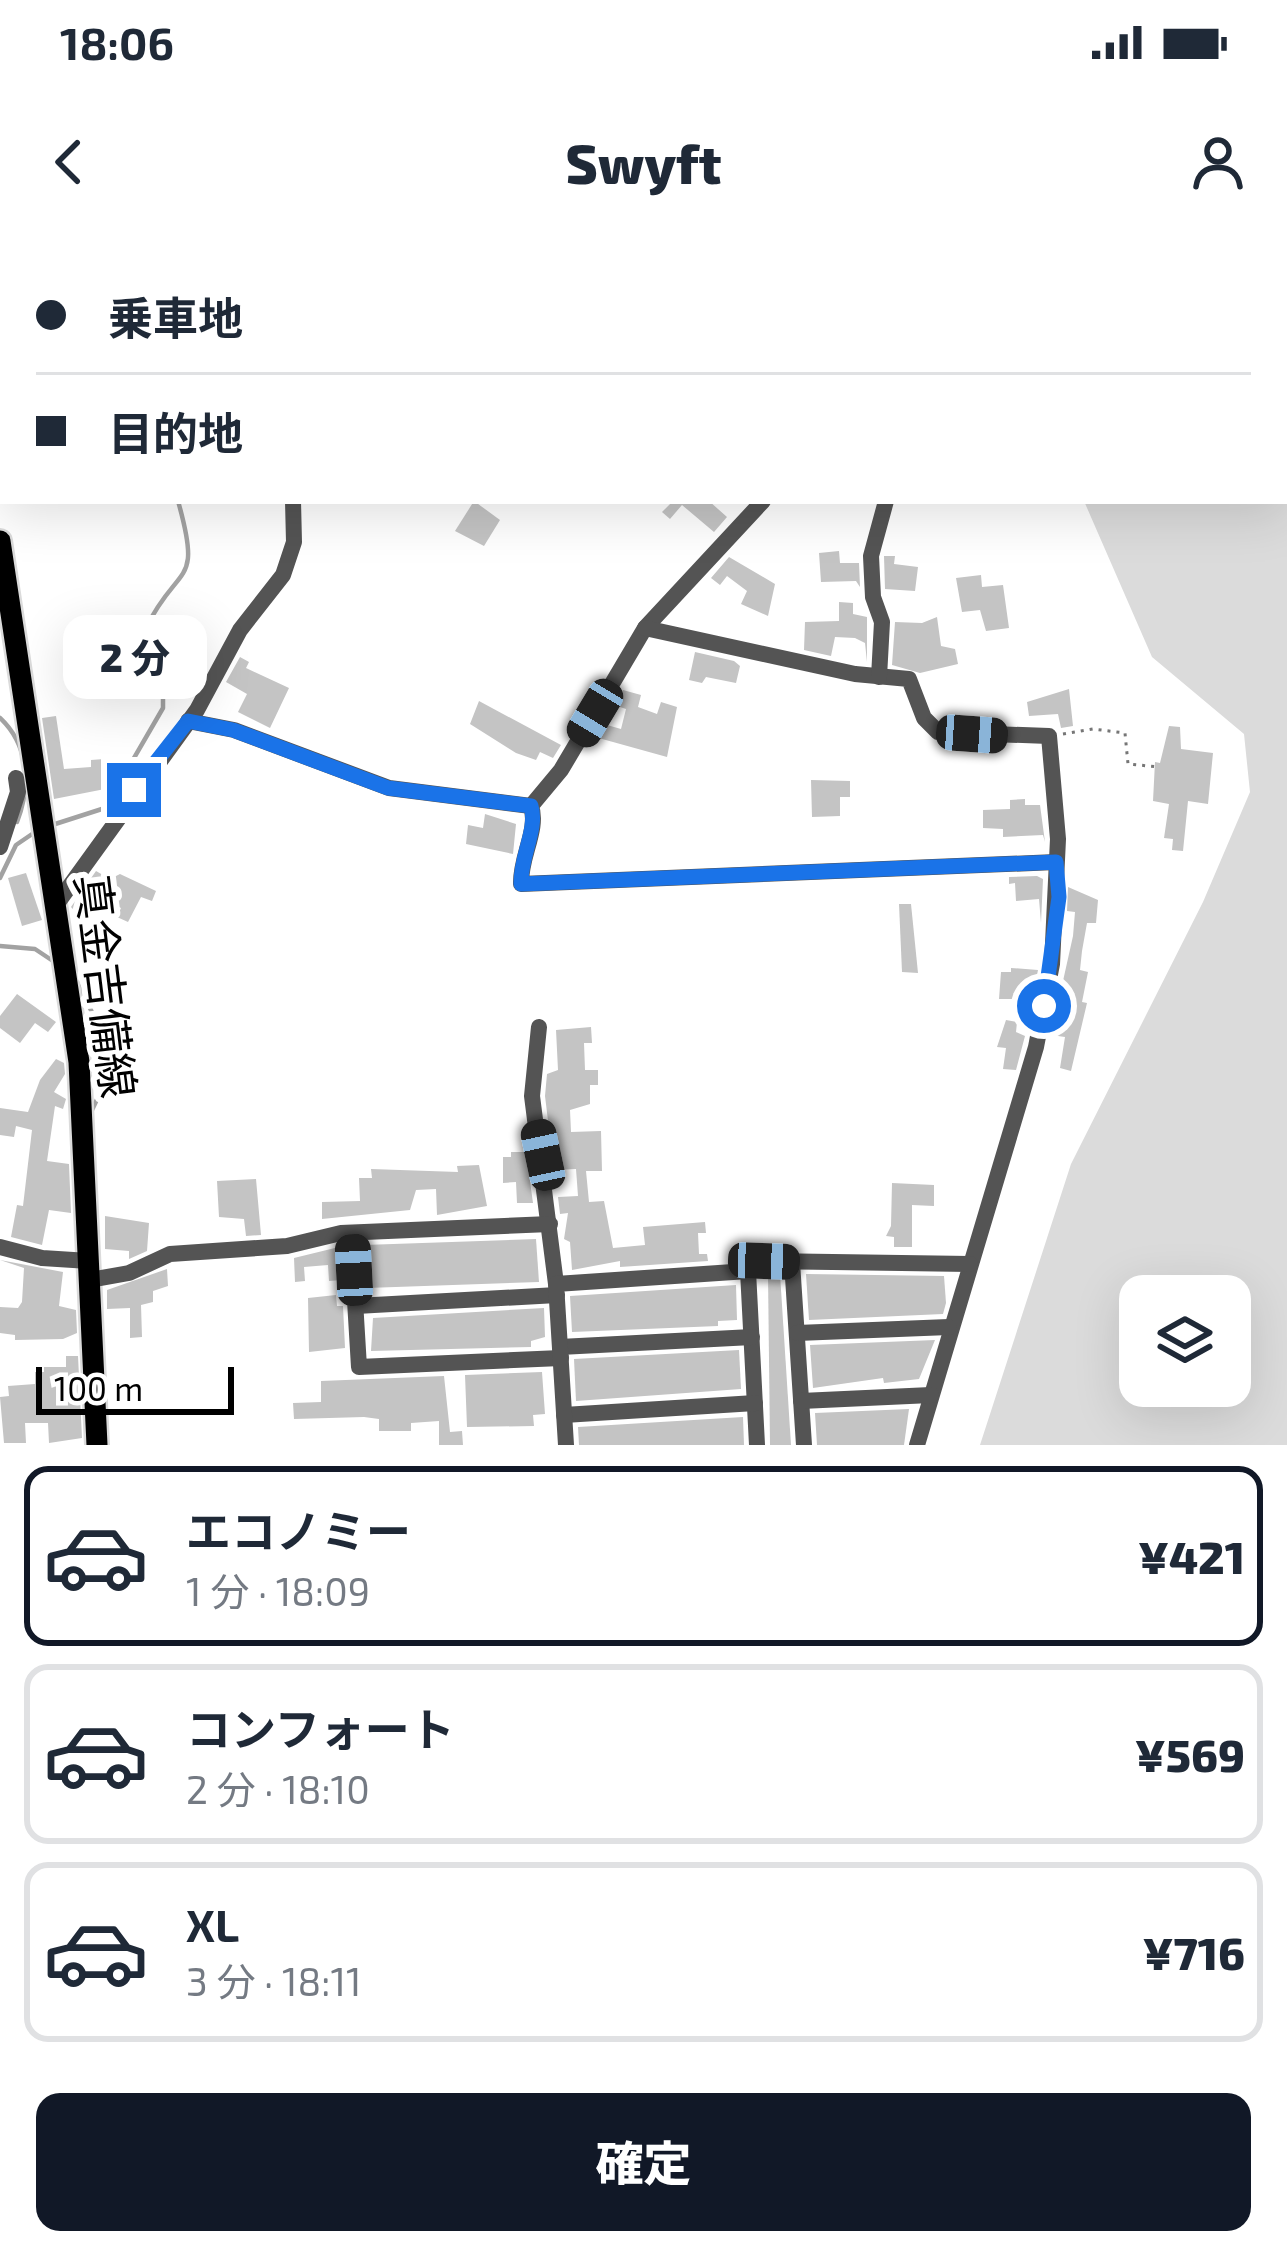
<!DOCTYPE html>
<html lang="ja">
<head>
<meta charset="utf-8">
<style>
	body { margin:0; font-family:"Exo 2","Noto Sans JP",sans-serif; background:#f2f2f3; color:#1f2937; height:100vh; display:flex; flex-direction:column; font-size:45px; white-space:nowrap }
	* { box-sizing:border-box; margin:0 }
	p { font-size:39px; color:#747a83 }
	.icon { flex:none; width:66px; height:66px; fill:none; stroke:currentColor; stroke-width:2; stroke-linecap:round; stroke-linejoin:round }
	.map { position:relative; height:1205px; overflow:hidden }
	.drawer { display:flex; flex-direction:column; background:#fff; flex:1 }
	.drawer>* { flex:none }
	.top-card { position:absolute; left:0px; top:0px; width:1287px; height:264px; box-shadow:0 12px 48px #0002; display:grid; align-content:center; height:264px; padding:0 36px; background:#fff }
	.buttons { position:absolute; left:1119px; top:1035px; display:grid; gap:24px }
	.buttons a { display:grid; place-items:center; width:132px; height:132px; border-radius:24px; background:#fff; box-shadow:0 12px 48px #0002; font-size:60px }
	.scale { position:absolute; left:36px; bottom:30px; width:198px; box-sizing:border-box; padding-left:12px; border:6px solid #000; border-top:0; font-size:33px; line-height:42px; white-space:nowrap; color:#000; -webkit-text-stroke:9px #fff; paint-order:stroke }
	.end { position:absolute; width:54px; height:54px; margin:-27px; border:15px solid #1a73e8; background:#fff; box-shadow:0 0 0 6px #fff }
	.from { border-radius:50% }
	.bubble { position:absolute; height:84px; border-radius:24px; background:#fff; box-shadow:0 12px 48px #0002; font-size:39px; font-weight:800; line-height:84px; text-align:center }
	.car { position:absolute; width:36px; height:72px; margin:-36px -18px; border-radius:15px; box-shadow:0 0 9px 3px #0007; background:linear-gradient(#222 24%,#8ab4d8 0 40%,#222 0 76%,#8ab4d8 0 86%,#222 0) }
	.top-card b { display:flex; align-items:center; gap:42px; height:114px; font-size:45px }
	.top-card b+b { border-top:3px solid #e0e1e3 }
	.top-card i { width:30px; height:30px; background:#1f2937 }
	ul { padding:21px 0 0; list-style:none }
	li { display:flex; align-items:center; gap:36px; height:180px; margin:0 24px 18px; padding:0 12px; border:6px solid #e0e1e3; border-radius:24px }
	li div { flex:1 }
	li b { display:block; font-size:45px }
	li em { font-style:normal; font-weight:800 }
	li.on { border-color:#111827 }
	li>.icon { width:108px; height:108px; stroke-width:1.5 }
	.action { display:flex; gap:24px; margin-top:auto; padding:24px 36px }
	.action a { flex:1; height:138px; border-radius:24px; background:#111827; color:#fff; font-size:48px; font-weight:800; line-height:138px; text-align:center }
	.status { display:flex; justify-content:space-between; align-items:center; height:84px; padding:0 60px; background:#fff; direction:ltr }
	.status svg { height:33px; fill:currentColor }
	header { display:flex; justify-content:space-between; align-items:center; height:156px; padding:0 36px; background:#fff; font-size:54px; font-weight:800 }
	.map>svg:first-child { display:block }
</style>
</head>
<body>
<div class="status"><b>18:06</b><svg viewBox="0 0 49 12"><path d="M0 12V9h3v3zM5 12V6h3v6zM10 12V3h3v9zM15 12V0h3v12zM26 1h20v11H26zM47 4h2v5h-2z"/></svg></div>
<header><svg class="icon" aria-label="back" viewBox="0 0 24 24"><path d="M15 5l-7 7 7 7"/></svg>Swyft<svg class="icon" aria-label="person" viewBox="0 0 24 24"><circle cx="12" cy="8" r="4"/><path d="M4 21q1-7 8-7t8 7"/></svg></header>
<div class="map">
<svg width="1287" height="1205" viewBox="0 0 1287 1205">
	<rect width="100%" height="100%" fill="#fff"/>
	<path fill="#dbdbdb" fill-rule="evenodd" d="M1055 0H1287V1205H980L1071 924 1203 662 1250 552 1244 494 1152 417 1084 261H1284V3ZM1140 1056H1230V1146H1140Z"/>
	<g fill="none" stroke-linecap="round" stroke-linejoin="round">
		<g stroke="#a2a2a2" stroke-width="4.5">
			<path d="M300 3 302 0"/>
			<path d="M0 478C29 505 31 546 17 582"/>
			<path d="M49 586 105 568 163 468V440L146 388C178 322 203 349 178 261"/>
			<path d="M0 638 16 605 38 590"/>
			<path d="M0 706 35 709 56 723"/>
			<path d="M77 743 95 778 123 804 92 870"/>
		</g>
	</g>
	<g fill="#c4c4c4">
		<path d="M474 261 500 280 484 306 455 291Z"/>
		<path d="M673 261H709L727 277 714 292 682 265 670 279 662 272Z"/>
		<path d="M839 311 840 323H859L860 347 856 341 821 342 819 313Z"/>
		<path d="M884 316H895L894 324 918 327 915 351 885 349Z"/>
		<path d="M729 317 775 344 768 376 741 364 747 351 727 336 720 345 711 338Z"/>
		<path d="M981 335 982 347 1003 345 1009 388 986 391 980 370 962 372 956 338Z"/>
		<path d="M839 362 853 363V374L867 377V422L865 403 855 398 835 397 831 416 804 410 805 382 839 381Z"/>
		<path d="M937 377 941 406 955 409 958 424 920 433 892 425 895 382 922 383Z"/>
		<path d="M695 412 734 421 740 426 736 443 706 437 702 443 689 440Z"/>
		<path d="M240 417 249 422 246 428 289 448 270 488 238 472 247 454 226 442Z"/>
		<path d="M1069 449 1073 486 1061 488 1058 474 1029 476 1027 462Z"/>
		<path d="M623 450 641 455 638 467 657 474 661 462 677 467 667 517 595 497 607 485 621 489 626 469 614 465Z"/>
		<path d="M479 461 561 505 553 518 540 512 536 520 516 513 470 484Z"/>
		<path d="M56 476 64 529 91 527V520L104 519 105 549 54 559 42 478Z"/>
		<path d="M1169 486 1180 487 1181 509 1213 513 1208 564 1188 561 1183 611 1172 610 1173 599 1164 598 1169 564 1153 561 1155 522 1160 523Z"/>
		<path d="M811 540 850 541V557H840V576L812 577Z"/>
		<path d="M1025 559V565H1040L1045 602 1043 595 1003 597V589L983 588V570L1010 569V560Z"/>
		<path d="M485 574 516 584 513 614 466 604 468 585 483 588Z"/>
		<path d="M96 631 110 639 120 634 156 651 152 661 141 657 128 682 117 677 121 668 93 655 80 677 71 667Z"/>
		<path d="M26 633 42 680 22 686 8 638Z"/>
		<path d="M1037 636 1043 639 1041 683 1039 659 1016 661 1015 643 1009 644V637Z"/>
		<path d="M1068 647 1098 660 1096 683H1087L1082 711 1080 730 1088 732 1082 762 1087 763 1071 831 1060 828 1065 797 1051 795 1073 696 1075 672 1067 671Z"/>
		<path d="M899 664H911L918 733 902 732Z"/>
		<path d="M1011 728 1038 730 1032 759H999L1001 732H1011Z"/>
		<path d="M17 754 56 782 48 792 35 783 20 803 0 788V776Z"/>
		<path d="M1006 780 1017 782 1016 792 1025 796 1016 830 1003 829 1006 808 997 807Z"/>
		<path d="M591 787 592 803H584L585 830H598V845H590V864L570 870 571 892 601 891 602 931H586L589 962 604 961 613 1008 645 1005 643 987 705 982 706 993H698L699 1014H707L708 1021 620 1027V1021L572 1030 570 1002 564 999 568 973 560 974 558 957 578 956 576 929 554 930 545 856 547 834 558 830 556 790Z"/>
		<path d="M56 819 64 823 65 834 54 852 66 859 63 869 55 866 47 921 69 924 71 973 49 970 42 1005 11 997 17 965 23 966 32 890 16 886 14 897 0 895V868L28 872 40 840Z"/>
		<path d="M511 912H526L533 963H517L516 942 503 943V917H511Z"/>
		<path d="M479 925 487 966 437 975 436 949 416 950 410 970 322 979V962L360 961 359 938H372L371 929 458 932 457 926Z"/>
		<path d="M256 939 261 995 246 996 244 979 219 977 217 941Z"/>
		<path d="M892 943 934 945V966L912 965V1007H894V997L886 996 891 986Z"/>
		<path d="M105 976 149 983 147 1011 129 1019V1011L105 1009Z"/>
		<path d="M536 999 539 1042 367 1048 364 1005Z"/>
		<path d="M339 1007 341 1040 329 1041 328 1025 304 1027 305 1041 295 1042 294 1018Z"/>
		<path d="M0 1020 63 1032 59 1066 76 1070 77 1093 63 1099 15 1100V1095L0 1093V1067L18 1068 22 1062 24 1028Z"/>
		<path d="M167 1029 168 1046 153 1051V1062L141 1065 142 1097 130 1098V1068L107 1069V1050Z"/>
		<path d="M768 1034H780L791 1205H770Z"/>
		<path d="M806 1034 944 1036 946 1063 943 1074 809 1080Z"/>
		<path d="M736 1045 737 1080 718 1081V1086L572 1092 570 1056Z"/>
		<path d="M336 1055 337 1066H343L345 1108 309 1112 308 1058Z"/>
		<path d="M544 1068 545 1097 531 1101V1107L371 1111 373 1078Z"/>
		<path d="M935 1100 919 1139 884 1143 883 1138 813 1148 810 1105Z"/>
		<path d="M739 1110 741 1149 576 1161 574 1119Z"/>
		<path d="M66 1116H78L82 1198 49 1203 48 1183H25L26 1203H4L0 1157 9 1156 8 1146 35 1144V1132H44V1127H66Z"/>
		<path d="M542 1132 545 1174 533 1175 534 1186 467 1187 465 1135Z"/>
		<path d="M444 1136 450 1192 462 1191 463 1205H439V1181L411 1183V1191H379V1179L364 1177 294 1179 293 1163 321 1162V1141Z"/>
		<path d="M909 1169 904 1205H817L815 1173Z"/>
		<path d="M743 1177 744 1205H579L578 1187Z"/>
	</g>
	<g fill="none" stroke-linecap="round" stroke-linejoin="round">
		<g stroke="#dbdbdb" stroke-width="26">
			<path id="major" d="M0 301 79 822 97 1205"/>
		</g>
		<path stroke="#767676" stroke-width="3" stroke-dasharray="3 6" stroke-linecap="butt" d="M1063 494 1093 489 1125 493 1128 524 1159 527"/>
		<g stroke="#545454" stroke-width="16">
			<path d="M596 3 597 0"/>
			<path d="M823 3V0"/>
			<path d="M889 3V0"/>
			<path d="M763 261 645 388 561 530 531 566C539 589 520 617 521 644L1056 622"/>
			<path d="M645 388 855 434 909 439 924 478 938 492 1049 496 1058 599 1052 724 1036 807 917 1205"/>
			<path d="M879 437 882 382 873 357 871 316 886 261"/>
			<path d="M188 481 234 490 389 548 531 566"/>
			<path d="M0 607 18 552 16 538"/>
			<path d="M56 665 197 470 240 390 283 335 294 302 293 261"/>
			<path d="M539 787 532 856 556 1044"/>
			<path d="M351 994 359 1127 561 1118"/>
			<path d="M0 1007 42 1018 89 1021"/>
			<path d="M792 1022 804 1205"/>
			<path d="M748 1031 757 1205"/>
			<path d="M90 1040 129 1033 170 1014 287 1006 341 993 550 984"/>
			<path d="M356 1066 557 1055"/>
			<path d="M797 1093 949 1087"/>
			<path d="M560 1107 752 1097"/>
			<path d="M801 1161 931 1155"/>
			<path d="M564 1175 755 1163"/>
			<path d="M566 1205 556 1044 748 1031 764 1021 970 1024"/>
		</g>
		<use href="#major" stroke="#000" stroke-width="21"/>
	</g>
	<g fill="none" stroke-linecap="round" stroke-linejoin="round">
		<path stroke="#1a73e8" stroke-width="15" d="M134 550 188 481 233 490 388 548 531 566C538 589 520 617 521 644L1056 622 1059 657 1044 766"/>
	</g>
	<g text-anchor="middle" stroke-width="12" stroke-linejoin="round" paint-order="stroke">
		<g font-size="45" fill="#000" stroke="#fff">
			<text transform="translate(105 746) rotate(83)" y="16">真金吉備線</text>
		</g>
	</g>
</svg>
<div class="buttons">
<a><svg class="icon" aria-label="layers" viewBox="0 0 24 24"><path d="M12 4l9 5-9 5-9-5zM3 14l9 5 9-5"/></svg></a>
</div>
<div class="scale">100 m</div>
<i class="end from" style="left:1044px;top:766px"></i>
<i class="end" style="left:134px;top:550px"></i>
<div class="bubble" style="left:63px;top:375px;width:144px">2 分</div>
<i class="car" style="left:595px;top:473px;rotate:211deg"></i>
<i class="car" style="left:972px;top:494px;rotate:94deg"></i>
<i class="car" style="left:543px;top:915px;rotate:348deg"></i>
<i class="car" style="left:764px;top:1021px;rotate:92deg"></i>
<i class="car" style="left:354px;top:1030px;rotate:357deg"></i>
<div class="top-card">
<b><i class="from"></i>乗車地</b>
<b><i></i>目的地</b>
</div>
</div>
<section class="drawer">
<ul>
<li class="on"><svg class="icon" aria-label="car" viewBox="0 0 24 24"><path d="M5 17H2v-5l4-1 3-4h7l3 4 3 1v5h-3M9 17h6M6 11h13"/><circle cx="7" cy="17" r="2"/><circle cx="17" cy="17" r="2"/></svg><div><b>エコノミー</b><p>1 分 · 18:09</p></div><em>¥421</em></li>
<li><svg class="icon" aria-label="car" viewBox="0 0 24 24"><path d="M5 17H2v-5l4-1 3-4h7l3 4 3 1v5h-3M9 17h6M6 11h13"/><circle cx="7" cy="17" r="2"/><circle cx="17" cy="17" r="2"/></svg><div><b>コンフォート</b><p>2 分 · 18:10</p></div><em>¥569</em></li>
<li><svg class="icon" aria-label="car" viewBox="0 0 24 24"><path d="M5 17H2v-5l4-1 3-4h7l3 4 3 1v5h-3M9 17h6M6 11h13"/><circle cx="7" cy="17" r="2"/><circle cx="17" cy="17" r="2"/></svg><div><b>XL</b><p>3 分 · 18:11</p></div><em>¥716</em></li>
</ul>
<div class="action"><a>確定</a></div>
</section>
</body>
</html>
